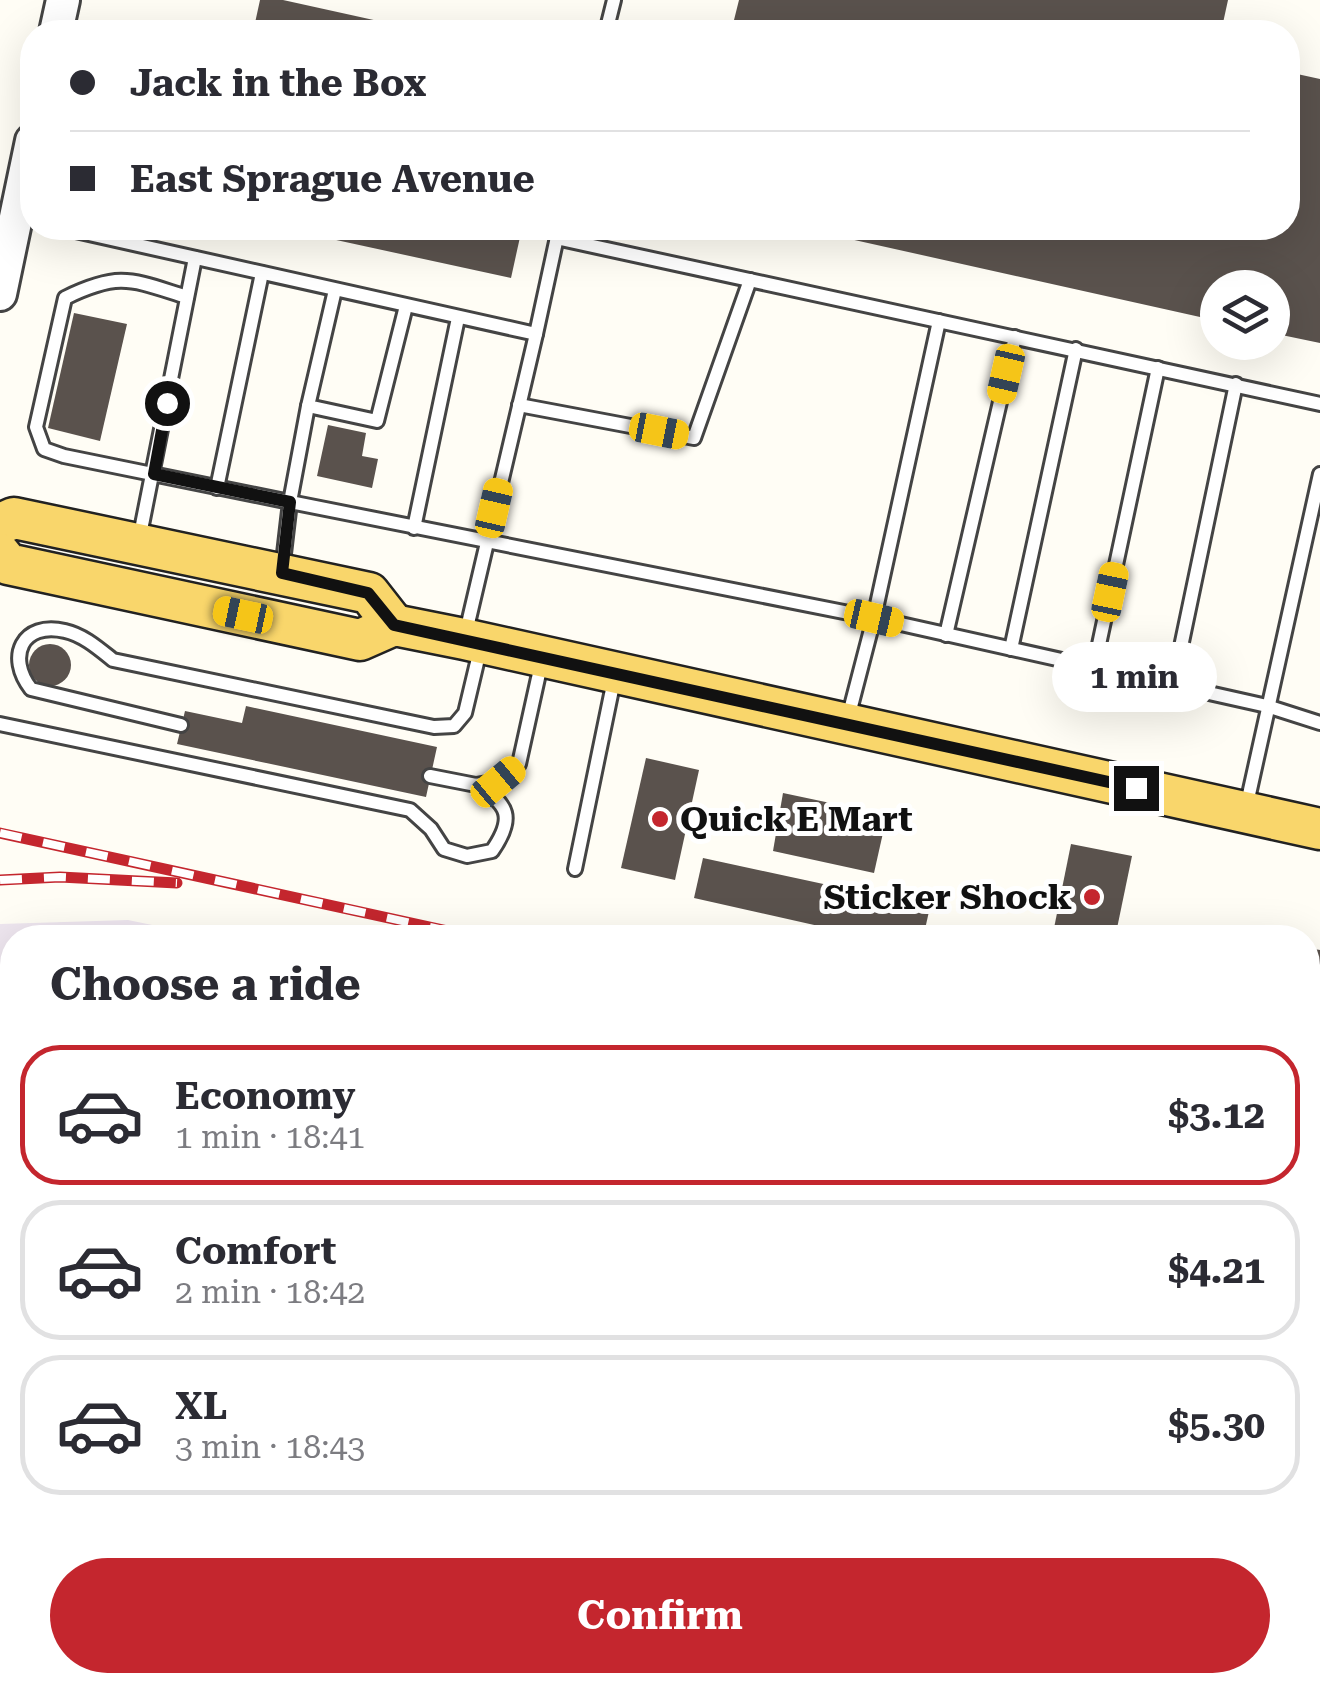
<!DOCTYPE html>
<html lang="en">
<head>
<meta charset="utf-8">
<style>
	body { margin:0; font-family:"Roboto Serif",serif; background:#f2f2f3; color:#2b2b33; height:100vh; display:flex; flex-direction:column; font-size:38px; white-space:nowrap }
	* { box-sizing:border-box; margin:0 }
	p { font-size:32px; color:#7c7c81 }
	.icon { flex:none; width:55px; height:55px; fill:none; stroke:currentColor; stroke-width:2; stroke-linecap:round; stroke-linejoin:round }
	.map { position:relative; flex:1; overflow:hidden }
	.sheet { position:absolute; left:0px; top:925px; width:1320px; height:768px; display:flex; flex-direction:column; background:#fff; border-radius:40px 40px 0 0; box-shadow:0 10px 40px #0002 }
	.sheet>* { flex:none }
	.top-card { position:absolute; left:20px; top:20px; width:1280px; height:220px; border-radius:40px; box-shadow:0 10px 40px #0002; display:grid; align-content:center; height:220px; padding:0 50px; background:#fff }
	.fabs { position:absolute; left:1200px; top:270px; display:grid; gap:20px }
	.fabs a { display:grid; place-items:center; width:90px; height:90px; border-radius:50%; background:#fff; box-shadow:0 10px 40px #0002; font-size:50px }
	.end { position:absolute; width:45px; height:45px; margin:-22px; border:12px solid #111; background:#fff; box-shadow:0 0 0 5px #fff }
	.from { border-radius:50% }
	.bubble { position:absolute; height:70px; border-radius:35px; background:#fff; box-shadow:0 10px 40px #0002; font-size:32px; font-weight:700; line-height:70px; text-align:center }
	.car { position:absolute; width:30px; height:60px; margin:-30px -15px; border-radius:12px; box-shadow:0 0 8px 2px #0007; background:linear-gradient(#f5c518 24%,#345 0 40%,#f5c518 0 76%,#345 0 86%,#f5c518 0) }
	.top-card b { display:flex; align-items:center; gap:35px; height:95px; font-size:38px }
	.top-card b+b { border-top:2px solid #e1e1e2 }
	.top-card i { width:25px; height:25px; background:#2b2b33 }
	ul { padding:0; list-style:none }
	li { display:flex; align-items:center; gap:30px; height:140px; margin:0 20px 15px; padding:0 30px; border:5px solid #e1e1e2; border-radius:40px }
	li div { flex:1 }
	li b { display:block; font-size:38px }
	li em { font-style:normal; font-weight:700 }
	li.on { border-color:#c4262e }
	li>.icon { width:90px; height:90px; stroke-width:1.5 }
	h2 { padding:0 50px; font-size:45px; line-height:120px }
	.button { display:flex; gap:20px; margin-top:auto; padding:20px 50px }
	.button a { flex:1; height:115px; border-radius:60px; background:#c4262e; color:#fff; font-size:40px; font-weight:700; line-height:115px; text-align:center }
	.map>svg:first-child { display:block }
</style>
</head>
<body>
<div class="map">
<svg width="1320" height="1691" viewBox="0 0 1320 1691">
	<rect width="100%" height="100%" fill="#fffdf5"/>
	<path fill="#eee6ef" d="M128 920 210 937 12 938V1680H1308V1171L1320 1174V1691H0V924Z"/>
	<g fill="#5a524d">
		<path d="M260 0H283L428 32H253Z"/>
		<path d="M739 0H1228L1221 32H731Z"/>
		<path d="M1288 72 1320 79V343L1272 333V288H1218V321L805 229 1288 228Z"/>
		<path d="M281 228H522L511 278Z"/>
		<path d="M74 313 127 324 100 441 48 428Z"/>
		<path d="M328 425 366 433 362 456 378 459 372 488 317 476Z"/>
		<circle cx="50" cy="665" r="21"/>
		<path d="M246 706 437 747 426 797 177 744 185 711 242 723Z"/>
		<path d="M646 758 699 770 675 880 621 868Z"/>
		<path d="M783 793 887 815 874 873 773 851Z"/>
		<path d="M1071 844 1132 856 1115 938H1052Z"/>
		<path d="M703 858 930 907 923 938H872L694 898Z"/>
		<path d="M1308 948 1320 950V1048L1308 1045Z"/>
		<path d="M0 1098 12 1101V1272L0 1269Z"/>
		<path d="M1308 1171 1320 1174V1295L1308 1293Z"/>
		<path d="M1308 1628 1320 1631V1691H1205L1208 1680H1308Z"/>
		<path d="M278 1680H395L394 1684 418 1689 291 1691 276 1688Z"/>
	</g>
	<g fill="none" stroke-linecap="round" stroke-linejoin="round">
		<g stroke="#444" stroke-width="18">
			<g id="service">
				<path d="M606 32 614 0"/>
				<path d="M62 228 536 334 559 228"/>
				<path d="M556 238 1320 404"/>
				<path d="M335 290 308 406 377 421 406 306"/>
				<path d="M187 297C132 280 120 271 65 298L36 427 44 449 64 456 290 502 282 571"/>
				<path d="M519 405 694 438 750 280"/>
				<path d="M308 406 290 502 874 618 1267 706 1320 723"/>
				<path d="M217 488 262 273"/>
				<path d="M414 528 458 318"/>
				<path d="M139 540 195 258"/>
				<path d="M466 632 536 334"/>
				<path d="M946 635 1015 337"/>
				<path d="M1011 649 1076 349"/>
				<path d="M1094 668 1158 368"/>
				<path d="M1173 685 1236 384"/>
				<path d="M848 718 874 618 939 321"/>
				<path d="M0 724 410 810 431 829 444 849 467 856 492 851C515 818 509 804 476 785"/>
				<path d="M181 725 31 689C6 657 22 621 65 631 83 635 98 648 113 660L434 727 454 726 465 713 480 650"/>
				<path d="M430 776 476 785 498 781 519 764 542 660"/>
				<path d="M1246 808 1320 474"/>
				<path d="M575 869 615 675"/>
				<path d="M771 1691 774 1680"/>
			</g>
		</g>
		<g stroke="#444" stroke-width="30">
			<g id="minor">
				<path d="M0 1486 12 1488"/>
				<path d="M902 1680 953 1691"/>
			</g>
		</g>
		<g stroke="#444" stroke-width="38">
			<g id="tertiary">
				<path d="M56 32 63 0"/>
				<path d="M0 294 32 141"/>
			</g>
		</g>
		<g stroke="#222" stroke-width="45">
			<g id="primary">
				<path d="M0 524 14 518 369 593 394 625"/>
				<path d="M0 554 8 564 360 640 394 625 464 639 1320 829"/>
			</g>
		</g>
		<use href="#service" stroke="#fff" stroke-width="12"/>
		<use href="#minor" stroke="#fff" stroke-width="25"/>
		<use href="#tertiary" stroke="#fff" stroke-width="32"/>
		<use href="#primary" stroke="#f9d66b" stroke-width="40"/>
		<g stroke="#c4262e" stroke-width="11">
			<g id="rail">
				<path d="M0 833 480 938"/>
				<path d="M0 880 60 877 177 883"/>
				<path d="M1308 1118 1320 1121"/>
				<path d="M1308 1160 1320 1163"/>
			</g>
		</g>
		<use href="#rail" stroke="#fff" stroke-width="8" stroke-dasharray="22" stroke-linecap="butt"/>
	</g>
	<g fill="none" stroke-linecap="round" stroke-linejoin="round">
		<path stroke="#111" stroke-width="12" d="M167 403 154 474 290 502 282 573 368 593 394 625 1136 788"/>
	</g>
	<g fill="#c4262e" stroke="#fff" stroke-width="4">
		<circle cx="660" cy="819" r="10"/>
		<circle cx="1092" cy="897" r="10"/>
	</g>
	<g text-anchor="middle" stroke-width="10" stroke-linejoin="round" paint-order="stroke">
		<g font-size="35" font-weight="bold" fill="#111" stroke="#fff" text-anchor="start">
			<text x="680" y="831">Quick E Mart</text>
			<text x="1072" y="909" text-anchor="end">Sticker Shock</text>
		</g>
	</g>
</svg>
<div class="fabs">
<a><svg class="icon" aria-label="layers" viewBox="0 0 24 24"><path d="M12 4l9 5-9 5-9-5zM3 14l9 5 9-5"/></svg></a>
</div>
<i class="end from" style="left:167px;top:403px"></i>
<i class="end" style="left:1136px;top:788px"></i>
<div class="bubble" style="left:1052px;top:642px;width:165px">1 min</div>
<i class="car" style="left:1006px;top:374px;rotate:193deg"></i>
<i class="car" style="left:659px;top:431px;rotate:101deg"></i>
<i class="car" style="left:494px;top:508px;rotate:13deg"></i>
<i class="car" style="left:1110px;top:592px;rotate:12deg"></i>
<i class="car" style="left:243px;top:615px;rotate:282deg"></i>
<i class="car" style="left:874px;top:618px;rotate:103deg"></i>
<i class="car" style="left:498px;top:782px;rotate:50deg"></i>
<div class="top-card">
<b><i class="from"></i>Jack in the Box</b>
<b><i></i>East Sprague Avenue</b>
</div>
<section class="sheet">
<h2>Choose a ride</h2>
<ul>
<li class="on"><svg class="icon" aria-label="car" viewBox="0 0 24 24"><path d="M5 17H2v-5l4-1 3-4h7l3 4 3 1v5h-3M9 17h6M6 11h13"/><circle cx="7" cy="17" r="2"/><circle cx="17" cy="17" r="2"/></svg><div><b>Economy</b><p>1 min · 18:41</p></div><em>$3.12</em></li>
<li><svg class="icon" aria-label="car" viewBox="0 0 24 24"><path d="M5 17H2v-5l4-1 3-4h7l3 4 3 1v5h-3M9 17h6M6 11h13"/><circle cx="7" cy="17" r="2"/><circle cx="17" cy="17" r="2"/></svg><div><b>Comfort</b><p>2 min · 18:42</p></div><em>$4.21</em></li>
<li><svg class="icon" aria-label="car" viewBox="0 0 24 24"><path d="M5 17H2v-5l4-1 3-4h7l3 4 3 1v5h-3M9 17h6M6 11h13"/><circle cx="7" cy="17" r="2"/><circle cx="17" cy="17" r="2"/></svg><div><b>XL</b><p>3 min · 18:43</p></div><em>$5.30</em></li>
</ul>
<div class="button"><a>Confirm</a></div>
</section>
</div>
</body>
</html>
